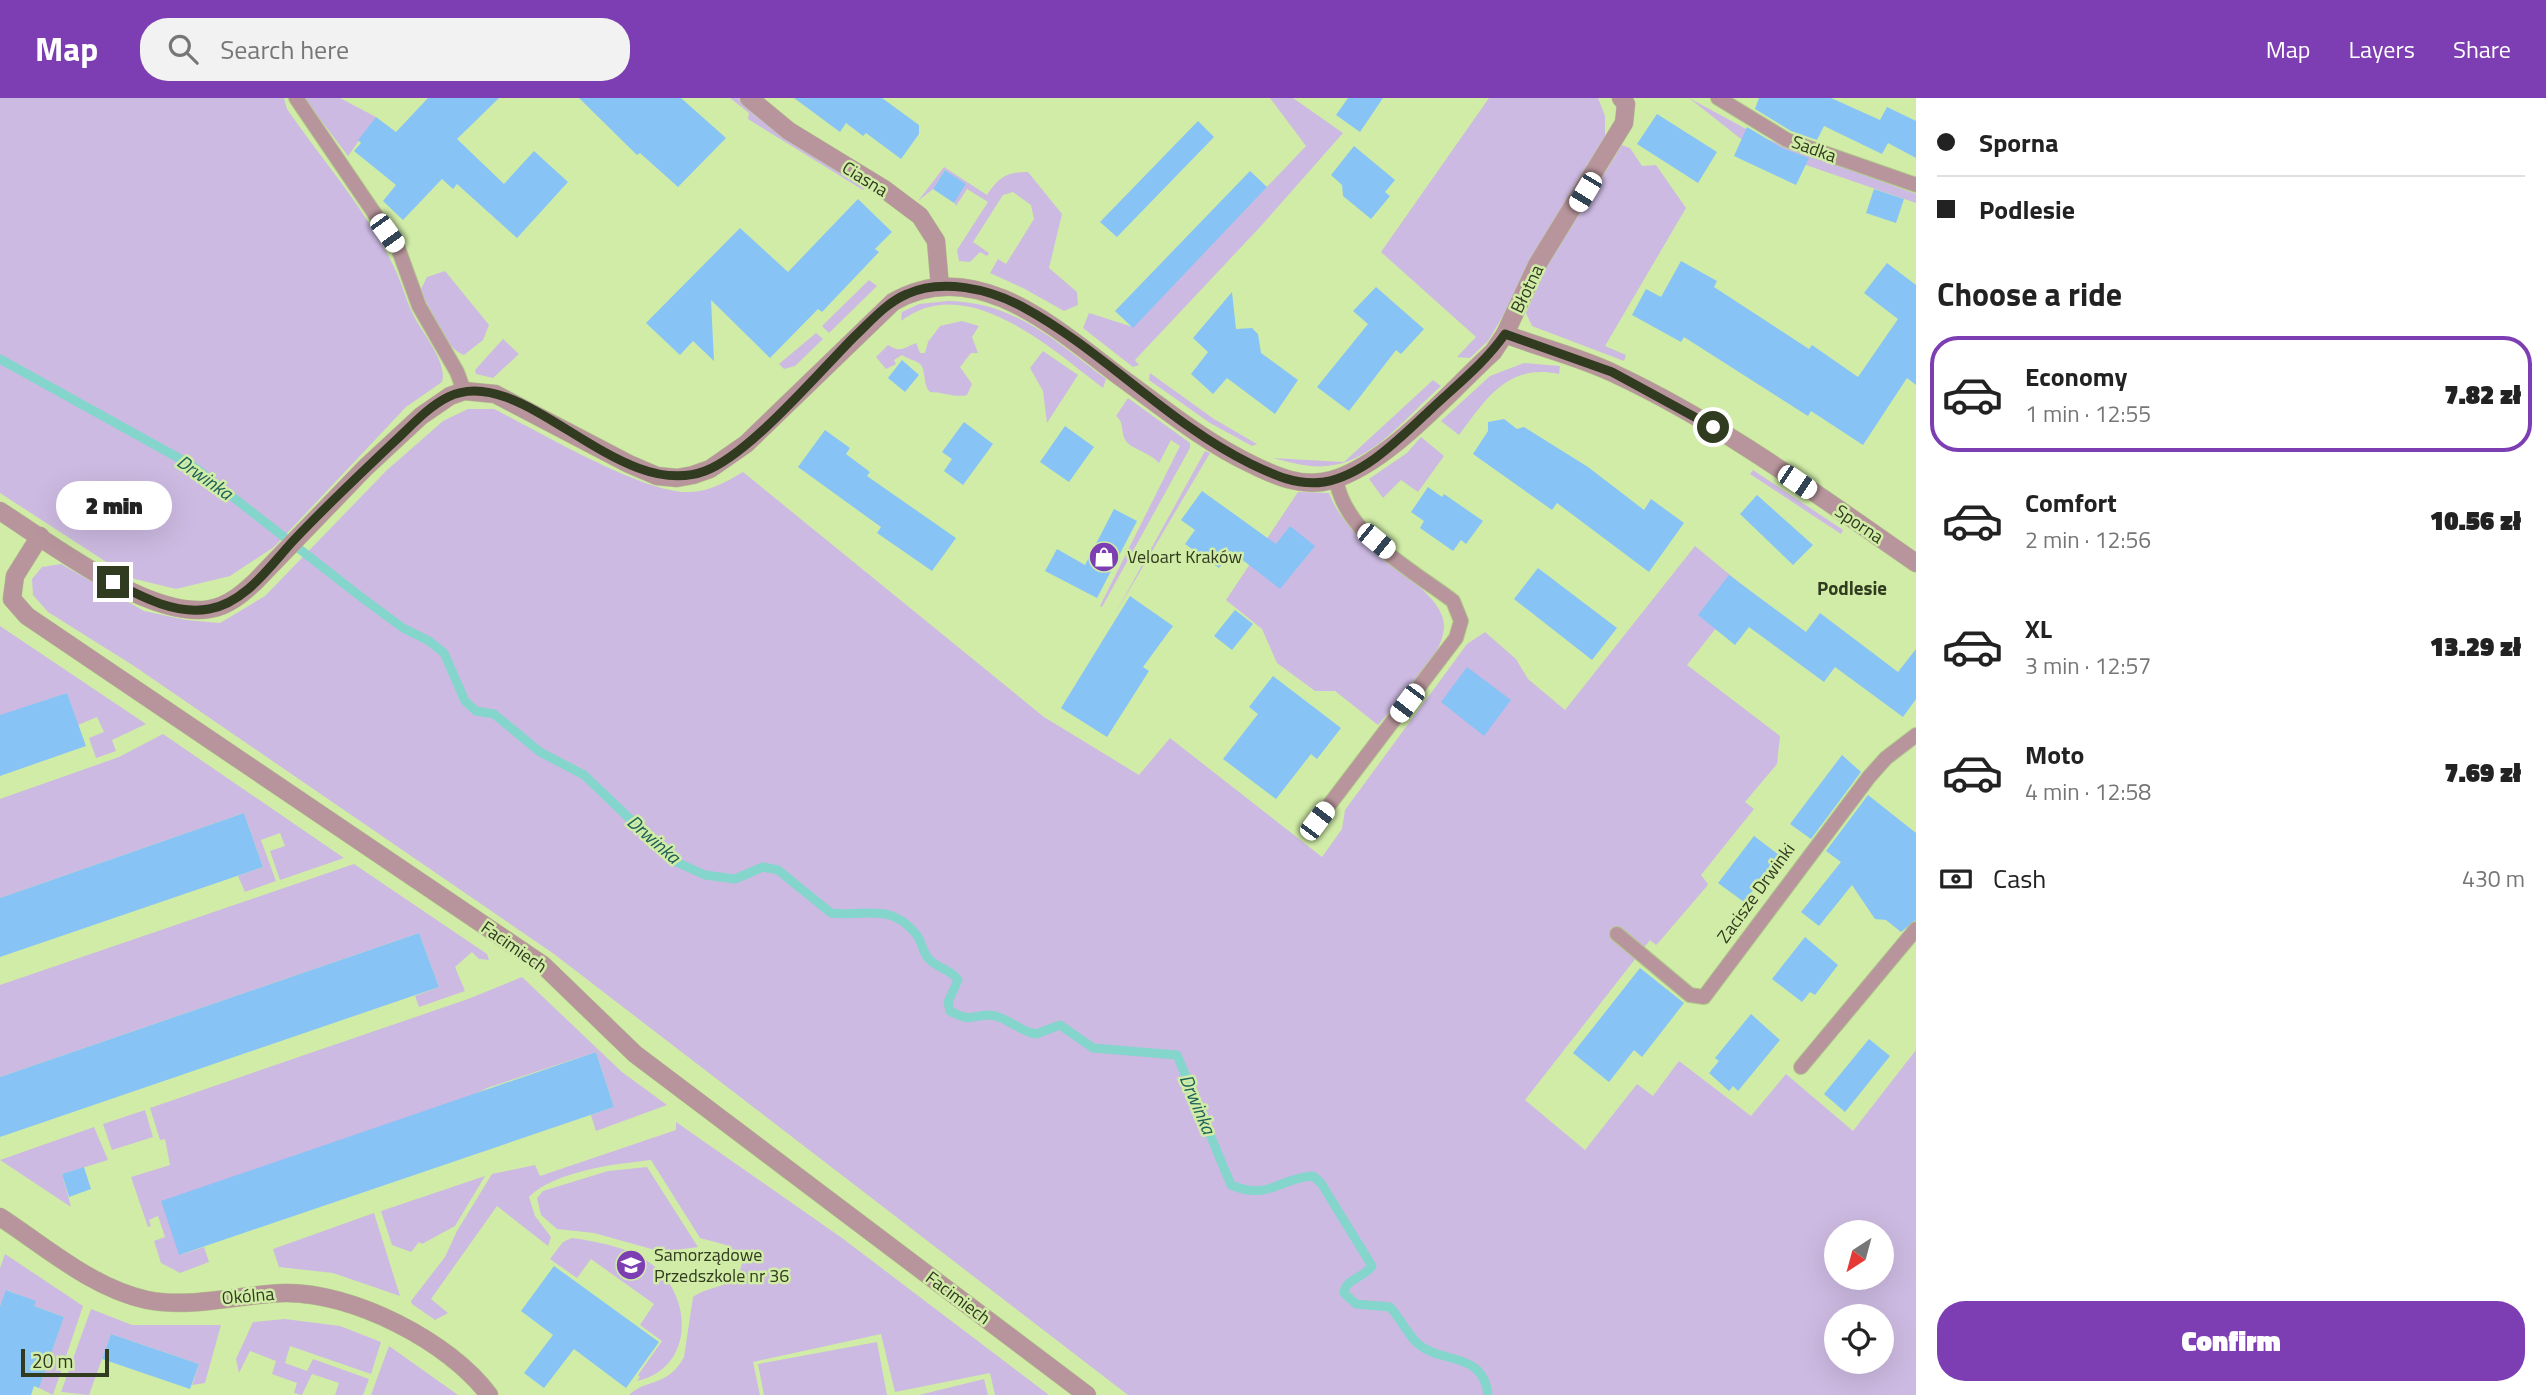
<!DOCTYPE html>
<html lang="en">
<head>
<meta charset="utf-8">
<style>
	body { margin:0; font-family:"Titillium Web",sans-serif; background:#f2f2f2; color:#222; height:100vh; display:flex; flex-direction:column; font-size:26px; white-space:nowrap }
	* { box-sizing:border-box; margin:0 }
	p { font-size:23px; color:#767676 }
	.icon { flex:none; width:38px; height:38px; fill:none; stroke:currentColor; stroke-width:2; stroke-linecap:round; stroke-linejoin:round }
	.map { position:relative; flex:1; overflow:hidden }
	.side { display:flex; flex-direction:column; background:#fff; width:630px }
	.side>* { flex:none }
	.guide { display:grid; align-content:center; height:154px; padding:0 21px; background:#fff }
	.needle { width:46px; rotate:216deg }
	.controls { position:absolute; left:1824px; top:1122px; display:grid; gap:14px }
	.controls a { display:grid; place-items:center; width:70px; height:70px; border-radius:50%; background:#fff; box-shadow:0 7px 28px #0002; font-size:35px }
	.scale { position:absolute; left:21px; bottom:18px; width:88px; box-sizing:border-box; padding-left:7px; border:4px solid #313b1f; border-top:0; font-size:19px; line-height:24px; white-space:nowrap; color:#313b1f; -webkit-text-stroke:5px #d1eca7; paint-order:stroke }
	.end { position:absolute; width:32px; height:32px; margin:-16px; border:9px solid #313b1f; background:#fff; box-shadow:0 0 0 4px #fff }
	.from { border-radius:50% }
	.bubble { position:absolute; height:49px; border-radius:24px; background:#fff; box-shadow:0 7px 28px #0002; font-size:23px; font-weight:800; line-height:49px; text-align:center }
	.car { position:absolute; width:21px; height:42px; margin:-21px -10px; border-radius:9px; box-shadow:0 0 5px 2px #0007; background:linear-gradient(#fff 24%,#345 0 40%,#fff 0 76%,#345 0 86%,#fff 0) }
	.guide b { display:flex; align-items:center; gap:24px; height:66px; font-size:26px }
	.guide b+b { border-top:2px solid #e0e0e0 }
	.guide i { width:18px; height:18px; background:#222 }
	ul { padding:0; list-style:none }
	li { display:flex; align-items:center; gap:21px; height:116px; margin:0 14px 10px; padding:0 7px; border:4px solid transparent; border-radius:28px }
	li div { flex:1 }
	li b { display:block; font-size:26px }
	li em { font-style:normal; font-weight:800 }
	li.on { border-color:#7d3eb3 }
	li>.icon { width:63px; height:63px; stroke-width:1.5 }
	h2 { padding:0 21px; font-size:32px; line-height:84px }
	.pay { display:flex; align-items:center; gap:18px; height:77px; padding:0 21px; font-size:26px }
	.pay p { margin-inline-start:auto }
	.button { display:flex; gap:14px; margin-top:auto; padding:14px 21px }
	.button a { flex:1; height:80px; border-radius:28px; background:#7d3eb3; color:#fff; font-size:28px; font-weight:800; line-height:80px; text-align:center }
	header { display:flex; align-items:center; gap:42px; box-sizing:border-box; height:98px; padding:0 35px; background:#7d3eb3; color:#fff }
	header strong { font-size:33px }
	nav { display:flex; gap:38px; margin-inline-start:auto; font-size:24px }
	.search { width:490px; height:63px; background:#f2f2f2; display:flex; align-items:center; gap:18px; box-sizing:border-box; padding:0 24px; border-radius:28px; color:#767676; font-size:26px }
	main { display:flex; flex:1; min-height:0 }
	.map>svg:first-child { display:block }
</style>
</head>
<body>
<header>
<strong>Map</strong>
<div class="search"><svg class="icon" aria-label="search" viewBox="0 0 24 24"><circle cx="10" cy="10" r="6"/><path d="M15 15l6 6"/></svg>Search here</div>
<nav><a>Map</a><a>Layers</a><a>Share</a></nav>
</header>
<main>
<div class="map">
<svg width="1916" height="1297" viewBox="0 0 1916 1297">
	<rect width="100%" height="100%" fill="#d1eca7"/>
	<g fill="#cdbae2" fill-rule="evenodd">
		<path d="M0 0H284L287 11C323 63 368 114 395 171 402 186 406 202 413 216 421 234 448 264 442 284L406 309 274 449 230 478 176 491 131 480 0 395Z"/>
		<path d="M304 0H340L376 19 348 58Z"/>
		<path d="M730 0H738L785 39 867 88 863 92 748 21 749 15Z"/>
		<path d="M1270 0H1293L1343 35 1261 128 1135 262 1139 267 1133 269 1083 230 1089 215 1133 229 1306 48Z"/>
		<path d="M1489 0H1598L1605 18V47L1488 243 1470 260 1457 259 1476 239 1381 154Z"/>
		<path d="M1689 0 1761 39 1916 96V105L1780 58 1741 41Z"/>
		<path d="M1622 47 1630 50 1642 68 1656 67 1686 110 1605 248 1626 257 1624 263 1532 228 1526 215 1547 168Z"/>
		<path d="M944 69 987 97C999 79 1006 74 1028 74L1062 116 1049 170 1077 194 1078 207 1064 213 1023 190 990 175 998 161 1006 166 1034 121 1031 107 1013 94 1003 97 973 144 989 155 987 158 980 154 970 164 959 163 957 152 988 104 967 91 956 108 954 104 966 86 945 72 933 91 918 103Z"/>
		<path d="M445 173 489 227 483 242 464 257C447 253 427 208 421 191L427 179Z"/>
		<path d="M869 182 877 188 829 235 822 228Z"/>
		<path d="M948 203C1015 204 1055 243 1106 281L1103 290C1053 252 967 172 901 223L902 214 919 206Z"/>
		<path d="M962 223 979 228 972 239 978 255H971L960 269 972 286 967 297C955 300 943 294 930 294 922 286 927 271 919 265 914 262 908 261 902 257L894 262 896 266 886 271 876 259 888 247C900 255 904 250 916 245L920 255H925L928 244 940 228Z"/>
		<path d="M816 235 823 241 795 268 784 271 779 266Z"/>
		<path d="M503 241 519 256 493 280 476 276 475 272Z"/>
		<path d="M1043 253 1078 277 1047 325 1043 293 1030 270Z"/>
		<path d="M1524 265 1560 268 1559 276C1508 265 1486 301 1459 337L1441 323 1490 278Z"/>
		<path d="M1150 275 1214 321 1257 346 1252 348 1210 325 1149 282Z"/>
		<path d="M1433 282 1441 288C1409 316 1371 366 1326 368 1308 370 1290 364 1272 360L1344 364Z"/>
		<path d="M1128 300 1190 345V350L1102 509 1100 508 1180 348 1171 342 1159 365C1148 353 1131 351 1126 343 1120 334 1125 325 1116 318Z"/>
		<path d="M468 311H494C540 334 641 394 687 394 707 395 726 384 743 374L1044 619 1139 677 1170 640 1322 759 1342 731 1345 712 1467 546 1485 534 1516 561 1528 581 1565 612 1695 448 1747 491 1687 567 1780 638 1777 666 1745 704 1754 711 1701 777 1708 786 1707 788 1659 844 1656 847 1650 842 1525 1002 1585 1052 1637 986 1653 998 1679 963 1751 1018 1786 976 1853 1033 1916 952V1297H1128L554 856 134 568 48 514 33 497 32 481 42 469 61 466 144 513 186 522 220 525 265 498 387 372 443 323ZM1836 1134H1881V1180H1836ZM1836 1218H1881V1264H1836Z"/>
		<path d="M1421 339 1444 358 1418 394 1401 382 1383 400 1369 381 1407 355Z"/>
		<path d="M1205 353 1210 355 1115 516Z"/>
		<path d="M1753 372 1843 432 1841 436 1750 376Z"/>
		<path d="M1298 394 1329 395C1337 416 1351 431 1367 447 1388 467 1447 499 1444 530 1441 563 1399 603 1378 627L1335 593H1315L1277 565 1262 531 1226 502Z"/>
		<path d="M0 528 146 626 112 642 116 653 96 660 89 640 104 634 97 619 78 627 67 595 0 618Z"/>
		<path d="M163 636 344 760 280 782 270 753 285 748 280 735 261 742 276 783 245 794 238 778 263 769 244 715 0 800V701L119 659Z"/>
		<path d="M354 766 487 856 489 862 479 861 472 854 455 869 465 893 419 909 415 898 439 889 419 835 0 979V887Z"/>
		<path d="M522 879 622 974 667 1007 596 1033 591 1017 614 1009 596 954 487 990 180 1157 204 1149 209 1164 180 1175 161 1165 154 1143 165 1139 158 1118 149 1122 151 1128 148 1129 131 1079 170 1067 165 1041 160 1042 150 1010 468 901Z"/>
		<path d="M145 1012 153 1039 112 1052 103 1026Z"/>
		<path d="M676 1024 842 1140 1049 1297H995L990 1275 895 1294 881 1236 753 1264 760 1297H629C647 1280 668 1289 684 1259L693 1199C711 1186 740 1191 742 1163L730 1148 700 1140 651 1062C615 1066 555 1073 529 1099L535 1118 551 1139 548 1148 497 1108 431 1201 448 1215 435 1222 412 1206 411 1203 445 1159 457 1133 492 1076 535 1067 540 1078 676 1032Z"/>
		<path d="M94 1029 108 1062 62 1076 71 1109 0 1062Z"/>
		<path d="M647 1069 698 1149 662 1154 594 1135 557 1131 541 1117 537 1100 543 1093 608 1073Z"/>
		<path d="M485 1078 455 1128 422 1146 419 1144 411 1154 392 1147 381 1113Z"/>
		<path d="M374 1115 400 1198 333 1175 279 1169 273 1151Z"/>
		<path d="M572 1140C599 1144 633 1150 654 1168 694 1201 693 1271 637 1283L640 1279 638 1277 662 1243 640 1227 654 1206 591 1161 577 1180 550 1161 563 1144Z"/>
		<path d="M5 1156 83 1208 53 1297 39 1290 64 1219 34 1208 35 1203 7 1192 0 1208V1170Z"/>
		<path d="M91 1211 132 1227H221L205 1285 192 1287 199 1266 111 1236 89 1297 61 1294Z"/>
		<path d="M285 1221 340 1228 381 1244 371 1276 290 1248 285 1265 307 1273 313 1261 369 1281 363 1297H335L339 1285 312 1276 302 1297 294 1295 297 1285 272 1276 276 1263 250 1253 239 1275 236 1261 253 1224Z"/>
		<path d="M877 1244 887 1297H764L758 1266Z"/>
		<path d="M389 1248 458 1297H371Z"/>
		<path d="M984 1281 988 1297H919Z"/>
	</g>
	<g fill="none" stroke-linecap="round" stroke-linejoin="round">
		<path stroke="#84d5cb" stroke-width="9" d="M0 261 193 368 361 499 403 530 429 543 444 555 465 603 476 613 494 616 540 654 584 677 674 763 705 777 735 781 763 769 778 772 831 815C866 819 890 804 916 836 922 843 922 853 928 860 937 871 950 870 958 882L948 904 950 913C970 924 970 918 988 917 1006 917 1019 934 1036 936L1060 927 1093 950 1177 957 1231 1087C1269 1103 1279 1080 1313 1078L1321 1085 1372 1168C1364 1180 1345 1181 1344 1195L1356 1206 1390 1209C1400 1220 1406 1234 1417 1245 1441 1267 1483 1252 1488 1297"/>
	</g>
	<g fill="#88c3f6">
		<path d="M428 0H499L457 41 504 86 534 53 568 84 517 140 457 86 453 91 442 81 403 122 383 103 396 87 354 53 361 45 358 42 376 19 396 34Z"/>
		<path d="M579 0H681L726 40 678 89 640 55 637 57Z"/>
		<path d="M794 0H882L919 27V36L901 61 866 35 863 38 846 25 840 34Z"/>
		<path d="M1348 0H1383L1360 34 1336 17Z"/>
		<path d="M1759 0H1831L1880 22 1887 9 1916 23V60L1888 45 1882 56 1824 28 1817 42 1791 33 1755 11Z"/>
		<path d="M1657 16 1717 54 1698 85 1637 46Z"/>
		<path d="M1198 23 1214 39 1117 139 1100 124Z"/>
		<path d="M1747 29 1782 50 1809 60 1796 87 1734 58Z"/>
		<path d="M1354 48 1395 82 1385 94 1390 98 1371 121 1343 98 1342 87 1331 77Z"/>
		<path d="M945 72 966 86 954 105 933 91Z"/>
		<path d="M1250 73 1267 89 1133 230 1115 213Z"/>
		<path d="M1874 91 1904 101 1896 125 1866 115Z"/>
		<path d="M858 101 892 134 875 151 879 154 822 214 818 211 770 260 711 202 714 263 693 243 680 257 646 225 740 130 788 174Z"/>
		<path d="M1681 163 1717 183 1714 189 1809 251 1812 247 1858 279 1898 221 1864 195 1887 165 1916 187V287L1907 280 1863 347 1811 313 1808 318 1684 239 1681 244 1632 217 1646 191 1661 199Z"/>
		<path d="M1376 189 1424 231 1401 256 1396 252 1349 313 1317 289 1368 226 1353 213Z"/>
		<path d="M1232 194 1236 231 1252 230 1258 236 1261 255 1298 282 1275 316 1227 280 1213 296 1191 276 1208 254 1193 240Z"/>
		<path d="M902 262 919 277 905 294 888 280Z"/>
		<path d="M1504 321 1517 331 1524 329 1588 369 1644 412 1651 401 1684 425 1649 474 1557 405 1552 412 1473 356 1488 333V324Z"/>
		<path d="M964 324 993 346 963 387 944 373 952 361 942 354Z"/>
		<path d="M1065 328 1094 349 1069 384 1040 364Z"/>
		<path d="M825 332 850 350 846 356 870 374 867 378 956 440 932 473 877 435 881 429 798 369Z"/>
		<path d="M1428 389 1442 399 1444 396 1483 423 1466 446 1461 442 1453 453 1420 430 1424 423 1411 414Z"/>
		<path d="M1202 393 1276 446 1290 428 1315 448 1280 491 1231 453 1219 470 1185 446 1195 432 1181 422Z"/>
		<path d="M1757 397 1813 447 1793 467 1740 416Z"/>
		<path d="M1114 411 1137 423 1097 500 1045 473 1057 451 1085 467Z"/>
		<path d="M1538 470 1617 530 1592 562 1514 501Z"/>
		<path d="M1729 477 1806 534 1820 515 1898 574 1916 551V601L1903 619 1835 569 1824 584 1749 529 1735 547 1698 517Z"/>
		<path d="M1130 498 1173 528 1143 569 1149 573 1107 639 1061 610Z"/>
		<path d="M1235 512 1253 526 1232 552 1214 538Z"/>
		<path d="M1467 569 1511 602 1484 638 1441 604Z"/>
		<path d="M1273 578 1341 630 1317 661 1311 656 1276 701 1223 661 1258 616 1249 609Z"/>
		<path d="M67 595 86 648 0 678V617Z"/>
		<path d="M1842 657 1861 674 1811 741 1790 726Z"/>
		<path d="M1868 697 1916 735V822L1901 834 1886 822 1875 821 1852 787 1819 828 1801 814 1841 764 1826 753Z"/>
		<path d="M244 715 263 769 0 859V800Z"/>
		<path d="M1754 738 1779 757 1744 804 1718 785Z"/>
		<path d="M419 835 439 889 0 1039V979Z"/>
		<path d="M1805 839 1838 867 1815 897 1810 894 1802 904 1772 881Z"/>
		<path d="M1640 870 1684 905 1642 959 1634 952 1609 984 1573 955Z"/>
		<path d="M1751 916 1780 942 1738 993 1733 988 1729 993 1709 975 1719 963 1715 960Z"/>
		<path d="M1869 941 1890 958 1845 1014 1824 996Z"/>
		<path d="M596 954 614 1009 179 1157 161 1103Z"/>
		<path d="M84 1069 91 1091 69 1099 62 1076Z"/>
		<path d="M554 1168 659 1244 626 1290 574 1251 544 1290 524 1275 553 1237 521 1213Z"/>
		<path d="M6 1192 36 1203 34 1208 64 1219 39 1290 34 1288 31 1297H0V1208Z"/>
		<path d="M111 1236 199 1266 190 1291 102 1261Z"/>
	</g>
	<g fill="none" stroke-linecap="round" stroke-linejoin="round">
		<g stroke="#b1c98c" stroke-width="16">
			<g id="service">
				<path d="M296 0 398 150 419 208 457 274 464 293"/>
				<path d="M1718 0 1787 42 1916 87"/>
				<path d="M1317 723 1456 540 1461 523 1453 503C1411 471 1345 437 1336 381"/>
				<path d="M1617 836 1690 897 1704 899 1869 679 1886 660 1916 637"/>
				<path d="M1801 969 1916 831"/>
			</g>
		</g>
		<g stroke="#b1c98c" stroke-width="19">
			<g id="minor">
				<path d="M749 0 789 33 884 91 920 118 936 143 940 189"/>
				<path d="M1505 236C1541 250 1580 259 1615 276 1722 326 1819 398 1916 465"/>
				<path d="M0 413C50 445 150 522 210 511 228 508 242 496 255 484L365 370 421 318 450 298 464 293 495 296 629 366 657 378 677 380 693 377 710 371 746 346 893 204C975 156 1057 231 1119 278 1162 309 1203 343 1251 366 1277 379 1303 390 1332 382 1389 365 1449 294 1493 254L1505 236 1537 167 1624 25 1626 6 1621 0"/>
				<path d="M40 438 15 478 12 501 27 518 543 867 635 956 1087 1297"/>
				<path d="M0 1119C46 1149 92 1190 147 1202 192 1211 240 1196 285 1195 352 1194 449 1243 489 1297"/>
			</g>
		</g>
		<use href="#service" stroke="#b8959c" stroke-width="14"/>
		<use href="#minor" stroke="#b8959c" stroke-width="18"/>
	</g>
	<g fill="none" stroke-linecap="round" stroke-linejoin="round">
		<path stroke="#313b1f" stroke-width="9" d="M113 484C142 499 176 517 209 511 245 505 270 468 293 443 326 408 361 375 396 342 412 327 428 309 448 299 522 262 618 406 705 373 749 357 819 274 855 238 871 223 886 205 907 196 942 180 989 191 1021 208 1103 252 1167 325 1251 366 1274 377 1297 388 1324 384 1364 377 1399 341 1428 314 1454 289 1484 266 1505 236L1612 274 1713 329"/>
	</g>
	<defs>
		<g id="shop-disc" transform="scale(1.575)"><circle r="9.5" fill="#7d3eb3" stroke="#d1eca7"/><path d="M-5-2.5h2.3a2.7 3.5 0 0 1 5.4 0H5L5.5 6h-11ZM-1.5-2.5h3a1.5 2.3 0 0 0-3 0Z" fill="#fff"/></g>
		<g id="school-disc" transform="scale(1.575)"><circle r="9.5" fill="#7d3eb3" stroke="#d1eca7"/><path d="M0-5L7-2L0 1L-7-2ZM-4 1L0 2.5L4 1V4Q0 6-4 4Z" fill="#fff"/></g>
	</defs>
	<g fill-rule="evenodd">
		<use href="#shop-disc" x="1104" y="459"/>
		<use href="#school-disc" x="631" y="1167"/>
	</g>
	<g text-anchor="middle" stroke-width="5" stroke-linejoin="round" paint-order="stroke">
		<g font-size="18" fill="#313b1f" stroke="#d1eca7">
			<text transform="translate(1814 51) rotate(20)" y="6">Sadka</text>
			<text transform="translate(865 81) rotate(32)" y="6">Ciasna</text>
			<text transform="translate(1527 191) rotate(-64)" y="6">Błotna</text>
			<text transform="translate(1859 426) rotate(34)" y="6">Sporna</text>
			<text transform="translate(1756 795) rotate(-54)" y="6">Zacisze Drwinki</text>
			<text transform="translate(514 849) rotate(35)" y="6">Facimiech</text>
			<text transform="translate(248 1198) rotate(-5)" y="6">Okólna</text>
			<text transform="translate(958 1200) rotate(37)" y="6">Facimiech</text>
		</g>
		<g font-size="18" fill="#313b1f" stroke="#d1eca7" text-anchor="start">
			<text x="1127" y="465">Veloart Kraków</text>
			<text x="654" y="1163">Samorządowe<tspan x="654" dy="21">Przedszkole nr 36</tspan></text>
		</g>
		<g font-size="19" font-style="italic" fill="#1d6059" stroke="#d1eca7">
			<text transform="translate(205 379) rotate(35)" y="7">Drwinka</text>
			<text transform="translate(654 741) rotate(41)" y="7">Drwinka</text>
			<text transform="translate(1198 1006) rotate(67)" y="7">Drwinka</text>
		</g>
		<g font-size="19" font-weight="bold" fill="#313b1f" stroke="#d1eca7">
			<text x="1852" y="497">Podlesie</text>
		</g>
	</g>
</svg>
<div class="controls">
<a><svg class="needle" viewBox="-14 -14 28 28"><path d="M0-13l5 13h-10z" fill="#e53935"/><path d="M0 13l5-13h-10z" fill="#767676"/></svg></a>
<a><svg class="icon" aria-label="locate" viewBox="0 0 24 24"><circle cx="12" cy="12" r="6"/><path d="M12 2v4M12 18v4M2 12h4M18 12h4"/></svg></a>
</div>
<div class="scale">20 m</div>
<i class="end from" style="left:1713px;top:329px"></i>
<i class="end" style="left:113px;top:484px"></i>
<div class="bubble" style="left:56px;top:383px;width:116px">2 min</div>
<i class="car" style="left:1585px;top:94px;rotate:211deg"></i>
<i class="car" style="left:387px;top:135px;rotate:144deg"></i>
<i class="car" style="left:1797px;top:384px;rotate:124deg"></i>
<i class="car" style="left:1376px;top:443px;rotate:129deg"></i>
<i class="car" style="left:1407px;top:605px;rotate:217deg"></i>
<i class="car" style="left:1317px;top:723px;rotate:37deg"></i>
</div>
<section class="side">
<div class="guide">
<b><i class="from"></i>Sporna</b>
<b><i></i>Podlesie</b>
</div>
<h2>Choose a ride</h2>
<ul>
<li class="on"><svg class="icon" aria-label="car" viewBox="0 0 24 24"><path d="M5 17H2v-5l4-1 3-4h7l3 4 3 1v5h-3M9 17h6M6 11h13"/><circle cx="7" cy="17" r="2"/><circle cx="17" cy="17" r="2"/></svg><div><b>Economy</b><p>1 min · 12:55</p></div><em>7.82 zł</em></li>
<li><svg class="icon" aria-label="car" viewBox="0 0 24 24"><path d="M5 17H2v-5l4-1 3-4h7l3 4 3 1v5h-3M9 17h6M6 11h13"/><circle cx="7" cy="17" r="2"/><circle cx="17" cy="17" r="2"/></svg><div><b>Comfort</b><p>2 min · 12:56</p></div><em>10.56 zł</em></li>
<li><svg class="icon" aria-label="car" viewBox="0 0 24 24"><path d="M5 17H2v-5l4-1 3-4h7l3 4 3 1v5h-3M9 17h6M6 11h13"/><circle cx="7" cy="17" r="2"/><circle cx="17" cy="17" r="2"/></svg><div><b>XL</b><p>3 min · 12:57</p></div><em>13.29 zł</em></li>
<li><svg class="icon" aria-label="car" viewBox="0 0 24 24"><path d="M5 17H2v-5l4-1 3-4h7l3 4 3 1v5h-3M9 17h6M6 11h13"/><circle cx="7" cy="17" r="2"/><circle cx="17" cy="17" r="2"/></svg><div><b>Moto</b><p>4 min · 12:58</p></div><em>7.69 zł</em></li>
</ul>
<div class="pay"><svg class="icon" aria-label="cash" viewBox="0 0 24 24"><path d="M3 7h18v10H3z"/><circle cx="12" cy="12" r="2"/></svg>Cash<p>430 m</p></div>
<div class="button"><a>Confirm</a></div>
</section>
</main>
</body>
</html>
